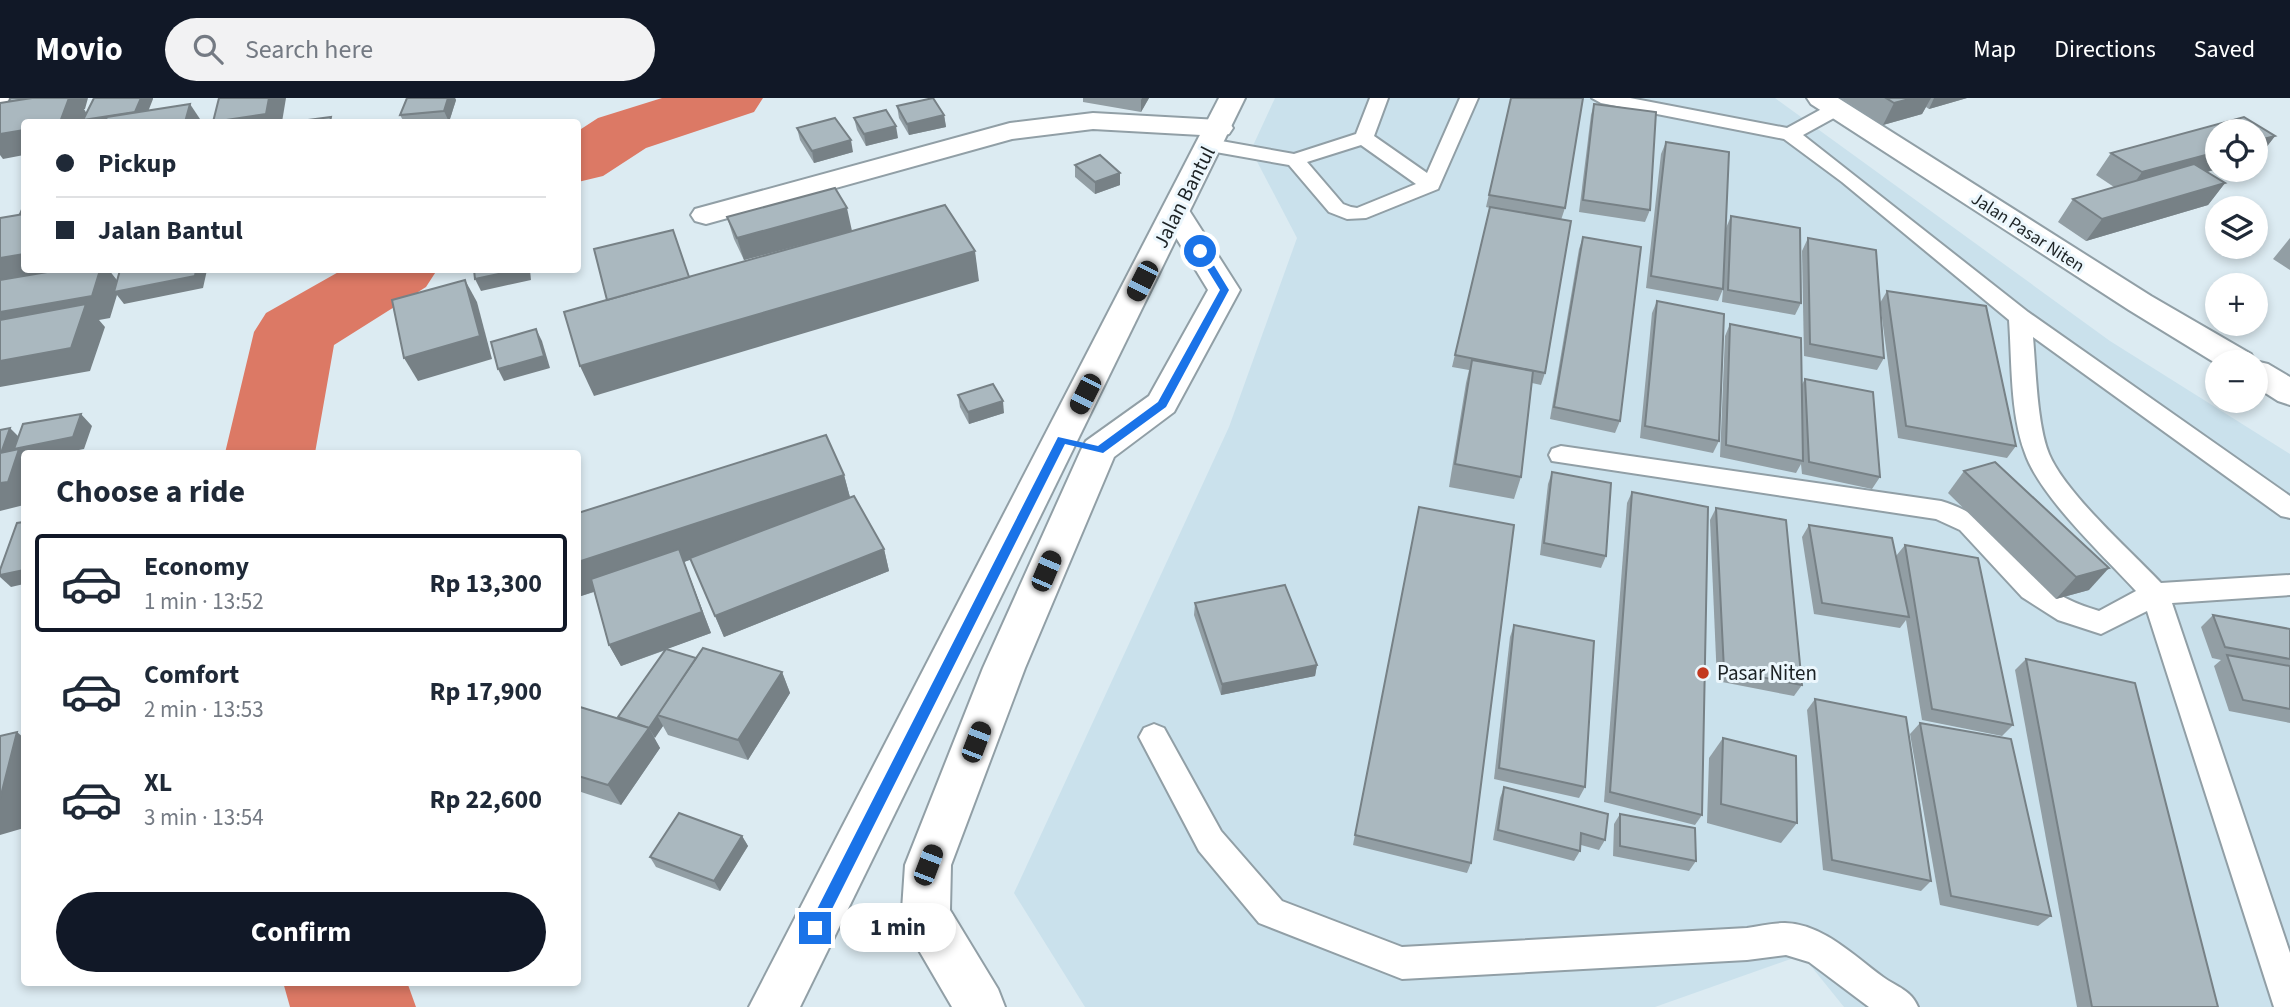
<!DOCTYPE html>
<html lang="en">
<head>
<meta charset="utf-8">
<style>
	body { margin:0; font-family:"Source Sans 3",sans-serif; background:#f2f2f3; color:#1f2937; height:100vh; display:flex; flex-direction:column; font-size:26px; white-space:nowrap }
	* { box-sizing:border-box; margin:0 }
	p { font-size:23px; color:#747a83 }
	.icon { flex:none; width:38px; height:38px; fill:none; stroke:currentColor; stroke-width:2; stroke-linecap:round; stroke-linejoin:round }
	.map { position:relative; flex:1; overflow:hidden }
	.panel { position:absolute; left:21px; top:352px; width:560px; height:536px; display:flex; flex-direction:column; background:#fff; border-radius:7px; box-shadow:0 4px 10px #0003 }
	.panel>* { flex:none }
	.hud { position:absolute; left:21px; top:21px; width:560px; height:154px; border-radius:7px; box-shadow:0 4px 10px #0003; display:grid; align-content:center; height:154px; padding:0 35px; background:#fff }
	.controls { position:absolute; left:2205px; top:21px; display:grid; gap:14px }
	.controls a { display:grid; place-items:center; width:63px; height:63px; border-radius:50%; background:#fff; box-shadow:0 4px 10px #0003; font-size:35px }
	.end { position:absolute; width:32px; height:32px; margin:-16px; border:9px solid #1a73e8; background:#fff; box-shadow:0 0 0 4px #fff }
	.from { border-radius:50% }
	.bubble { position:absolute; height:49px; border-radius:24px; background:#fff; box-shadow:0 4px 10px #0003; font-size:23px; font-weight:700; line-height:49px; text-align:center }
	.car { position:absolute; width:21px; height:42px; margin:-21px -10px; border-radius:9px; box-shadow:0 0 5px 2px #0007; background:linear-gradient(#222 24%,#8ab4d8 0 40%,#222 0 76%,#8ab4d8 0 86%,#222 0) }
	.hud b { display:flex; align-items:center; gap:24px; height:66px; font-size:26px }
	.hud b+b { border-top:2px solid #e0e1e3 }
	.hud i { width:18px; height:18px; background:#1f2937 }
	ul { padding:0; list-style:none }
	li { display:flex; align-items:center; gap:21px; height:98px; margin:0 14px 10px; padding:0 21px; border:4px solid transparent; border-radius:7px }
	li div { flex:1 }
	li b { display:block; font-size:26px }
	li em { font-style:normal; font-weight:700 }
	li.selected { border-color:#111827 }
	li>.icon { width:63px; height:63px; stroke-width:1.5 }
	h2 { padding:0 35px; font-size:32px; line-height:84px }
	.action { display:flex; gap:14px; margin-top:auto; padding:14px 35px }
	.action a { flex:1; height:80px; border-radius:42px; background:#111827; color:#fff; font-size:28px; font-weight:700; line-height:80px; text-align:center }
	header { display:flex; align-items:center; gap:42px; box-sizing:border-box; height:98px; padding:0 35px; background:#111827; color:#fff }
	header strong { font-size:33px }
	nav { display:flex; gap:38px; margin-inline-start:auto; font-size:24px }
	.search { width:490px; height:63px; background:#f2f2f3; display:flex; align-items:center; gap:18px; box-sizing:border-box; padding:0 24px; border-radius:38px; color:#747a83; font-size:26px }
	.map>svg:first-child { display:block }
</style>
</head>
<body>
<header>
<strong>Movio</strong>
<div class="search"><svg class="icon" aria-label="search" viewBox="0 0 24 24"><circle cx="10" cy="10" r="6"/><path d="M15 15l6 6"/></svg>Search here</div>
<nav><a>Map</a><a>Directions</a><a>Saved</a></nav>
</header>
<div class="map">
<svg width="2290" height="909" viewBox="0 0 2290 909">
	<rect width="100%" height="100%" fill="#dcebf2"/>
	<path fill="#cae1ec" d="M1275 0H1775L2110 243 2290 356V909H1844L1802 857 1655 909H1085L1014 795 1229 329 1297 140 1251 52Z"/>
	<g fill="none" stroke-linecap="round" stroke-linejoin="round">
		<g fill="#dc7965" fill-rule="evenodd">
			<path d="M662 0H763L754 14 646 50 603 78 578 84V33L598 20Z"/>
			<path d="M342 172H437L426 189 334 247 315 355H225L254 234 266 215Z"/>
			<path d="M283 884H407L416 909H290Z"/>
		</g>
		<g stroke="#919fa6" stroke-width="4">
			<g id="lane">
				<path d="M0 0H13L0 7Z"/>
				<path d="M1370 0H1388L1374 38 1427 75 1460 0H1478L1438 91 1366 120 1347 121 1329 114 1289 67 1210 53 1200 47 1210 41 1294 56 1356 36ZM1361 47 1416 86 1357 110 1351 109 1343 106 1307 64Z"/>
				<path d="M1592 0H1630L1787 30 1829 7H1843L1845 11 1843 15 1803 37 2028 214 2290 398V420L2281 418 2033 239C2036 272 2037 326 2049 356 2066 396 2130 452 2161 485L2290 477V497L2172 505 2290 855V909H2274L2273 906 2147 513 2101 536 2058 522 2022 499 1960 432 1936 421 1552 363 1549 357 1552 351 1561 348 1941 403C1993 418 2003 452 2041 484 2057 498 2079 507 2099 513L2136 493C2104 458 2040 399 2025 355 2010 315 2012 264 2009 222L1842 84 1784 41 1601 5Z"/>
				<path d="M1154 626 1164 630 1221 733 1282 803 1402 849 1747 830C1759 828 1772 825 1785 825 1823 826 1854 858 1883 879 1897 889 1911 892 1918 909H1869L1809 864 1786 857 1747 862 1402 881 1259 825 1199 753 1139 639 1144 630Z"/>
			</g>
		</g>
		<g stroke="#919fa6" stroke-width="4">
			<g id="street">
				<path d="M1807 0H1838L2151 198 2251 256 2255 263 2268 266 2290 279V307L2278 303 2256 289V264L2217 266 2129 212 1811 6Z"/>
				<path d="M1093 15 1219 22 1229 24 1233 30 1229 36 1219 38 1093 31 1012 41 706 126 695 123 691 117 695 111 1010 25Z"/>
				<path d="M1176 106 1187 109 1240 192 1174 314 1114 359 1025 570 951 767 950 812 998 891 1005 909H952L917 849 902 812 905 767 983 570 1081 352 1086 343 1149 298 1208 192 1161 115 1165 109Z"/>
			</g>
		</g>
		<g stroke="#919fa6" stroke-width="4">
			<path id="primary" d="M1219 0H1245L800 909H749Z"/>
		</g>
		<use href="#lane" fill="#fff" fill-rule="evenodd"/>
		<use href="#street" fill="#fff" fill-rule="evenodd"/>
		<use href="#primary" fill="#fff" fill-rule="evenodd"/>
	</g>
	<g fill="#929ea4">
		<path d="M407 0H455L456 2 449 24H404L400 17Z"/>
		<path d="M1083 0H1149L1141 14 1083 4Z"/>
		<path d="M1511 0 1565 110 1561 122 1545 275 1541 287 1532 285 1521 379 1514 401 1449 389 1466 285 1469 272 1452 269 1490 110 1486 109Z"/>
		<path d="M1841 0H1967L1929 11 1926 9 1922 16 1883 27Z"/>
		<path d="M1594 6 1650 112 1645 124 1579 114 1591 17Z"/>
		<path d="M897 8 944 17 946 29 909 37 899 20Z"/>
		<path d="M2244 19 2275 38 2258 60H2256V33H2217V71L2207 74 2225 85 2208 107 2086 143 2058 124 2073 101 2114 89 2096 77 2111 55Z"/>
		<path d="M854 20 898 40 866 48 857 32Z"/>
		<path d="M797 30 853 54 814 65 800 42Z"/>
		<path d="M1666 44 1726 130 1731 118 1801 205 1795 217 1722 204 1723 191 1718 203 1646 190 1661 56Z"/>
		<path d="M1075 67 1120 87 1095 96 1075 79Z"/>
		<path d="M727 119 852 133 744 162 734 141Z"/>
		<path d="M1583 139 1620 323 1615 335 1550 321 1579 151Z"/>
		<path d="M1808 140 1884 260 1877 272 1804 258 1802 153Z"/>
		<path d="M2290 140V172L2273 161Z"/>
		<path d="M1887 193 2016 348 2007 360 1898 340 1880 205Z"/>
		<path d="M1657 203 1719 343 1713 355 1640 340 1652 215Z"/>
		<path d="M1730 226 1801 288 1805 281 1880 379 1872 391 1802 376 1801 366 1796 375 1720 359 1725 238Z"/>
		<path d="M958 297 1004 315 969 326 960 309Z"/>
		<path d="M1964 373 2089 492 2056 501 1948 395Z"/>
		<path d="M1552 374 1606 458 1601 470 1540 457 1548 386Z"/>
		<path d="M844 377 850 399 884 451 889 473 724 539 691 461 684 464 711 535 666 551 696 560 782 574 790 595 748 662 668 637 663 628 654 640 660 650 621 707 578 693V613L618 621 666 552 621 568 609 547 594 494 578 499V415Z"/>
		<path d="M1632 394 1702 717 1695 727 1604 704 1627 405Z"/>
		<path d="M1419 409 1471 765 1467 775 1353 747Z"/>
		<path d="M1716 410 1802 587 1794 598 1717 583 1710 422Z"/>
		<path d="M1809 427 1896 458 1905 447 2013 627 2002 638 1922 622 1906 522 1900 530 1814 516 1802 439Z"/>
		<path d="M1195 505 1317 567 1315 578 1221 597 1194 517Z"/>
		<path d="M2213 517 2290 531V625L2229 613 2214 568 2221 562 2212 560 2201 529Z"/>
		<path d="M1514 527 1585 689 1579 700 1494 681 1510 539Z"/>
		<path d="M2026 561 2218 909H2077L2015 572Z"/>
		<path d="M1815 601 1931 783 1921 793 1823 772 1807 612Z"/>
		<path d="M1920 625 2051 818 2038 828 1940 807 1910 636Z"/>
		<path d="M1723 640 1797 725 1781 745 1707 725 1709 660Z"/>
		<path d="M1504 689 1605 742 1599 752 1581 747 1580 753 1574 763 1493 742 1500 700Z"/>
		<path d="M1620 716 1696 763 1689 773 1613 758 1614 726Z"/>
		<path d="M742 738 748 748 720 793 656 769 650 759Z"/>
	</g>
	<g fill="#778186">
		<path d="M69 0H88L85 11H84L87 16 141 0H153V1L144 24H86L84 23V24H60Z"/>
		<path d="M269 0H286L282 24H214Z"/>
		<path d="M448 0H455L456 2 449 24 444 13Z"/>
		<path d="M1142 0H1149L1141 14V2Z"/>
		<path d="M1913 0H1931L1922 16 1883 27 1894 5Z"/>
		<path d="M1934 0H1967L1929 11Z"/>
		<path d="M190 6 202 24H185Z"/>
		<path d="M944 17 946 29 909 37 907 26Z"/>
		<path d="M896 28 898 40 866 48 864 36Z"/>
		<path d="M24 32V57L3 61 0 57V36Z"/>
		<path d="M2275 38 2258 60H2256V43Z"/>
		<path d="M851 42 853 54 814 65 812 53Z"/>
		<path d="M2217 54V71L2126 97 2142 74Z"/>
		<path d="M1120 75V87L1095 96V84Z"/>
		<path d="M2225 85 2208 107 2086 143 2102 121Z"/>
		<path d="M847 110 852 133 744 162 737 140Z"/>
		<path d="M975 153 979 183 594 298 580 268Z"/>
		<path d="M24 156V172H51L49 178 0 186V160Z"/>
		<path d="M100 172H109L120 186 196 172H207L203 190 124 206 117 197 110 220 99 222 105 229 90 273 0 289V214Z"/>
		<path d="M517 172H530L531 182 481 193 475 181Z"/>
		<path d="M465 182 477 204 492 261 418 283 404 260Z"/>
		<path d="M536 231 542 243 550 270 504 283 498 271Z"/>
		<path d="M1003 303 1004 315 969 326 968 314Z"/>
		<path d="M81 316 92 328 84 351 63 355H24V407L0 413V358L10 330 22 342Z"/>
		<path d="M844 377 852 407 684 464 711 535 621 568 609 547 683 464 578 499V464Z"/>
		<path d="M884 451 889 473 724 539 715 518Z"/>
		<path d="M2109 470 2089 492 2056 501 2076 479Z"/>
		<path d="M24 472V486L11 489 0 479V477Z"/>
		<path d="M1317 567 1315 578 1221 597 1222 586Z"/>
		<path d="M782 574 790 595 748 662 738 642Z"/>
		<path d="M657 617 663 628 655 640 649 630Z"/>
		<path d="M649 630 660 650 621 707 608 687Z"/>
		<path d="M17 634 24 640V730L0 737V701Z"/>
		<path d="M742 738 748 748 720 793 714 783Z"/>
	</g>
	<g fill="#aab8bf" stroke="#778186" stroke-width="2">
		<path d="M10 0H32L9 4Z"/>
		<path d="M32 0H69L60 24H24V32L0 36V5Z"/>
		<path d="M94 0H141L135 14 83 22Z"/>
		<path d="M219 0H269L266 16 213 24Z"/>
		<path d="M407 0H448L444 13 400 17Z"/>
		<path d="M933 0 944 17 907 26 897 8Z"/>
		<path d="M1511 0H1583L1565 110 1489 97Z"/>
		<path d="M1886 0H1913L1894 5Z"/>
		<path d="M190 6 185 24H105L107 19Z"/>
		<path d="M1594 6 1656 14 1650 112 1583 102Z"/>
		<path d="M886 12 896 28 864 36 854 20Z"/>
		<path d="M331 19 330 24H293Z"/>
		<path d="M2244 19 2275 38 2256 43V33H2217V54L2142 74 2111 55Z"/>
		<path d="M835 20 851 42 812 53 797 30Z"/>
		<path d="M1666 44 1729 54 1723 191 1651 178Z"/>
		<path d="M1100 57 1120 75 1095 84 1075 67Z"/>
		<path d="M2194 66 2225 85 2102 121 2073 101Z"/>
		<path d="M835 90 847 110 737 140 727 119Z"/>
		<path d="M24 107V116H20Z"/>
		<path d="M945 107 975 153 580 268 564 214Z"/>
		<path d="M1490 109 1571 123 1545 275 1455 257Z"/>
		<path d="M24 116V156L0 160V120Z"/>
		<path d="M1731 118 1800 130 1801 205 1728 192Z"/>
		<path d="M673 132 689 179 607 202 594 151Z"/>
		<path d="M1583 139 1641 149 1620 323 1554 309Z"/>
		<path d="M1808 140 1876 152 1884 260 1810 246Z"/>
		<path d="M59 172H100L92 198 0 214V182Z"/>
		<path d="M120 172H196L195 178 114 194Z"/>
		<path d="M474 172H517L475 181Z"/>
		<path d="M465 182 480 238 404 260 392 202Z"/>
		<path d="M1887 193 1986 208 2016 348 1906 328Z"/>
		<path d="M1657 203 1724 216 1719 343 1645 328Z"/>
		<path d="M86 206 71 250 0 263V222Z"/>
		<path d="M1730 226 1801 240 1803 363 1726 347Z"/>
		<path d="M536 231 544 258 498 271 491 244Z"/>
		<path d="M1472 262 1533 273 1521 379 1455 366Z"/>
		<path d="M1805 281 1873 294 1880 379 1809 364Z"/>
		<path d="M993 286 1003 303 968 314 958 297Z"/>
		<path d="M81 316 73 339 14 351 23 326Z"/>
		<path d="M10 330 1 355H0V332Z"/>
		<path d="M826 337 844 377 578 464V415Z"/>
		<path d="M19 351 8 384 0 385V355Z"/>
		<path d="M1995 364 2109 470 2076 479 1964 373Z"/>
		<path d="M1552 374 1611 385 1606 458 1544 445Z"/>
		<path d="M1632 394 1708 409 1702 717 1610 694Z"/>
		<path d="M854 398 884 451 715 518 690 460Z"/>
		<path d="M1419 409 1514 427 1471 765 1355 737Z"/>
		<path d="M1716 410 1786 422 1802 587 1724 572Z"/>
		<path d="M24 424V472L0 477V472L17 425Z"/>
		<path d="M1809 427 1892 440 1909 519 1822 505Z"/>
		<path d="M1905 447 1978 460 2013 627 1932 611Z"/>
		<path d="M679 451 702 514 609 547 591 481Z"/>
		<path d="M1285 487 1317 567 1222 586 1195 505Z"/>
		<path d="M2213 517 2290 531V561L2225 549Z"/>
		<path d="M1514 527 1594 543 1585 689 1499 670Z"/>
		<path d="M703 550 782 574 738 642 657 617Z"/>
		<path d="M666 551 696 560 649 630 618 619Z"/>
		<path d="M2227 557 2290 568V611L2243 602Z"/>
		<path d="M2026 561 2135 585 2218 909H2092Z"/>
		<path d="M1815 601 1906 619 1931 783 1832 762Z"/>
		<path d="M580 609 649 630 608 687 578 678V613Z"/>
		<path d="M1920 625 2011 641 2051 818 1951 798Z"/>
		<path d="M17 634 0 701V638Z"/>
		<path d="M1723 640 1796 658 1797 725 1721 706Z"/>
		<path d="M1504 689 1608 716 1605 742 1581 735 1580 753 1498 732Z"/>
		<path d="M679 715 742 738 714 783 650 759Z"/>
		<path d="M1620 716 1695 730 1696 763 1620 748Z"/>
	</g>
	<path fill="#1a73e8" d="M1200 151H1204L1229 192 1166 309 1103 355 1065 346 820 835H810V825L1058 339 1098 348 1158 304 1220 192 1196 153Z"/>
	<circle fill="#c3381f" stroke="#ecf7fd" stroke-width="2.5" cx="1703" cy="575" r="7"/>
	<g text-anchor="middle" stroke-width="6" stroke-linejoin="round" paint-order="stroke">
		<g font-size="18" fill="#1c2224" stroke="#ecf7fd">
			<text transform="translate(2028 134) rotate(33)" y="6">Jalan Pasar Niten</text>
		</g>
		<g font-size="21" fill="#1c2224" stroke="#ecf7fd">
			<text transform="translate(1184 99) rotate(-63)" y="7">Jalan Bantul</text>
		</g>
		<g font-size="21" fill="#1c2224" stroke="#ecf7fd" text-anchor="start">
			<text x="1717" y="582">Pasar Niten</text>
		</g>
	</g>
</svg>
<div class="controls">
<a><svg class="icon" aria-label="locate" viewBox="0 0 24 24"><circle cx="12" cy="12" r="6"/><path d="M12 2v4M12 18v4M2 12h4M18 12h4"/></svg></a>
<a><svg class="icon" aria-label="layers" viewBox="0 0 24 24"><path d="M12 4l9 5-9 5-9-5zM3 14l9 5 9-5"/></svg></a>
<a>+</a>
<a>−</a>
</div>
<i class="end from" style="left:1200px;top:153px"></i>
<i class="end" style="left:815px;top:830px"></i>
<div class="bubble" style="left:840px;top:805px;width:116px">1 min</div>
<i class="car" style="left:1142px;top:183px;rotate:207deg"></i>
<i class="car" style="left:1085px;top:296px;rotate:207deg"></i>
<i class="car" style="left:1046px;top:473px;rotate:23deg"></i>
<i class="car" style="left:976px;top:644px;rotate:21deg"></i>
<i class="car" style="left:928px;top:767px;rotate:21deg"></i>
<div class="hud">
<b><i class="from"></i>Pickup</b>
<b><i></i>Jalan Bantul</b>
</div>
<section class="panel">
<h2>Choose a ride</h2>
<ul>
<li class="selected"><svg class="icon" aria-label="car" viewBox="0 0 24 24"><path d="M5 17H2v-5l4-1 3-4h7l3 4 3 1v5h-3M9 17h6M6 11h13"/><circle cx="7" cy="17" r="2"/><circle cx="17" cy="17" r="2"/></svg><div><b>Economy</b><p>1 min · 13:52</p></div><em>Rp 13,300</em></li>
<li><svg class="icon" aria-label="car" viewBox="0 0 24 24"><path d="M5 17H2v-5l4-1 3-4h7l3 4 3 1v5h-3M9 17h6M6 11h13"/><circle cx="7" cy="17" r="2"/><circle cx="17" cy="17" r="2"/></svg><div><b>Comfort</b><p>2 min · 13:53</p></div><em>Rp 17,900</em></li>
<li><svg class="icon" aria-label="car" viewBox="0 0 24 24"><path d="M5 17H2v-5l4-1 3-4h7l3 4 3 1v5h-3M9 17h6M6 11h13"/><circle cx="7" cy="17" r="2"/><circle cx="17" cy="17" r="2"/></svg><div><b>XL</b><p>3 min · 13:54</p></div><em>Rp 22,600</em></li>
</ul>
<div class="action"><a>Confirm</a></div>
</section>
</div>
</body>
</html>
